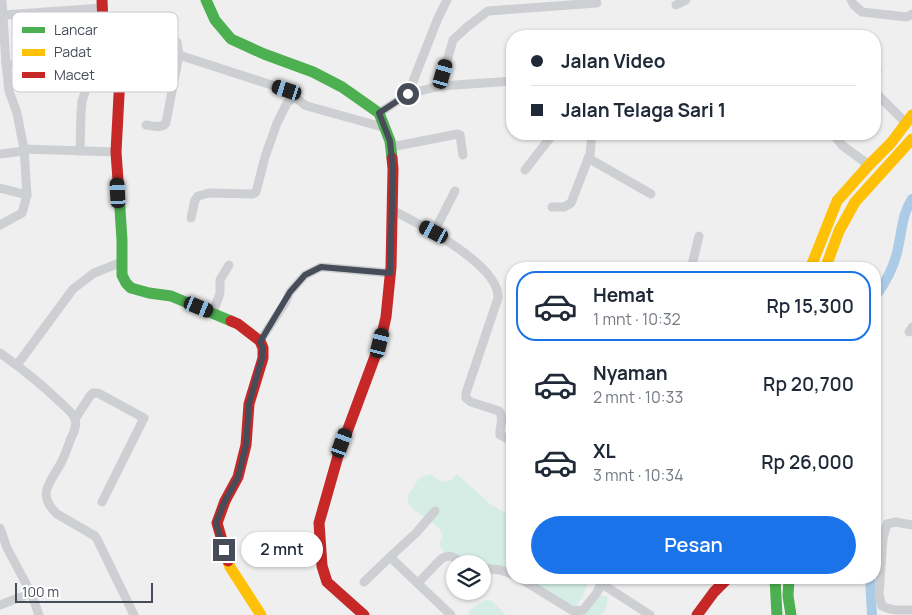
<!DOCTYPE html>
<html lang="id">
<head>
<meta charset="utf-8">
<style>
	body { margin:0; font-family:Manrope,sans-serif; background:#f2f2f3; color:#1f2937; height:100vh; display:flex; flex-direction:column; font-size:19px; white-space:nowrap }
	* { box-sizing:border-box; margin:0 }
	p { font-size:16px; color:#747a83 }
	.icon { flex:none; width:28px; height:28px; fill:none; stroke:currentColor; stroke-width:2; stroke-linecap:round; stroke-linejoin:round }
	.map { position:relative; flex:1; overflow:hidden }
	.sheet { position:absolute; left:506px; top:262px; width:375px; height:322px; display:flex; flex-direction:column; background:#fff; border-radius:20px; box-shadow:0 1px 4px #0004 }
	.sheet>* { flex:none }
	.guide { position:absolute; left:506px; top:30px; width:375px; height:110px; border-radius:20px; box-shadow:0 1px 4px #0004; display:grid; align-content:center; height:110px; padding:0 25px; background:#fff }
	.fabs { position:absolute; left:446px; top:555px; display:grid; gap:10px }
	.fabs a { display:grid; place-items:center; width:45px; height:45px; border-radius:50%; background:#fff; box-shadow:0 1px 4px #0004; font-size:25px }
	.scale { position:absolute; left:15px; bottom:12px; width:138px; box-sizing:border-box; padding-left:5px; border:2px solid #474c59; border-top:0; font-size:14px; line-height:18px; white-space:nowrap; color:#474c59; -webkit-text-stroke:4px #fff; paint-order:stroke }
	.end { position:absolute; width:22px; height:22px; margin:-11px; border:6px solid #474c59; background:#fff; box-shadow:0 0 0 2px #fff }
	.from { border-radius:50% }
	.bubble { position:absolute; height:35px; border-radius:18px; background:#fff; box-shadow:0 1px 4px #0004; font-size:16px; font-weight:600; line-height:35px; text-align:center }
	.car { position:absolute; width:15px; height:30px; margin:-15px -8px; border-radius:6px; box-shadow:0 0 4px 1px #0007; background:linear-gradient(#222 24%,#8ab4d8 0 40%,#222 0 76%,#8ab4d8 0 86%,#222 0) }
	.guide b { display:flex; align-items:center; gap:18px; height:48px; font-size:19px }
	.guide b+b { border-top:1px solid #e0e1e3 }
	.guide i { width:12px; height:12px; background:#1f2937 }
	ul { padding:9px 0 0; list-style:none }
	li { display:flex; align-items:center; gap:15px; height:70px; margin:0 10px 8px; padding:0 15px; border:2px solid transparent; border-radius:20px }
	li div { flex:1 }
	li b { display:block; font-size:19px }
	li em { font-style:normal; font-weight:600 }
	li.active { border-color:#1a73e8 }
	li>.icon { width:45px; height:45px; stroke-width:1.5 }
	.primary-button { display:flex; gap:10px; margin-top:auto; padding:10px 25px }
	.primary-button a { flex:1; height:58px; border-radius:30px; background:#1a73e8; color:#fff; font-size:20px; font-weight:600; line-height:58px; text-align:center }
	.map>svg:first-child { display:block }
</style>
</head>
<body>
<div class="map">
<svg width="912" height="615" viewBox="0 0 912 615">
	<rect width="100%" height="100%" fill="#efefef"/>
	<g fill="#d5ede5">
		<path d="M430 474 442 482 451 480 457 474 490 504 512 517V523L508 532 512 534V579H584L587 585 583 596 572 612 482 564H467L445 554 439 544 443 536 439 528 423 516 414 510 408 503V495L419 478Z"/>
		<path d="M594 593 608 597 606 609 601 615H578Z"/>
		<path d="M485 600 492 601 506 615H468L472 608Z"/>
	</g>
	<g fill="none" stroke-linecap="round" stroke-linejoin="round">
		<g stroke="#accbe7" stroke-width="10">
			<path d="M875 297C885 284 895 265 898 248 902 231 902 214 912 199"/>
			<path d="M870 579 872 615"/>
		</g>
		<g stroke="#cdcfd2" stroke-width="9">
			<path d="M2 0 6 64 120 76 176 70 166 123C162 129 153 126 146 125"/>
			<path d="M851 0 854 5 862 12 907 17 912 14"/>
			<path d="M676 5 686 0"/>
			<path d="M3 15 102 8"/>
			<path d="M179 55 287 90C295 95 299 102 307 106L386 128"/>
			<path d="M875 62 877 70 875 76"/>
			<path d="M6 64 9 91 17 113 24 149"/>
			<path d="M176 70 179 55 177 42"/>
			<path d="M440 86 453 40 467 27 488 11 597 3"/>
			<path d="M875 92 906 123"/>
			<path d="M408 94 438 18 447 0"/>
			<path d="M379 113 408 94 440 86 512 81"/>
			<path d="M833 134 843 146 869 165"/>
			<path d="M391 147 458 134 460 135 463 155"/>
			<path d="M80 151 81 113 82 101 86 89 87 72"/>
			<path d="M0 154 24 151"/>
			<path d="M588 158 651 194"/>
			<path d="M525 170 553 134"/>
			<path d="M0 188 27 195"/>
			<path d="M552 207H564L571 203 590 154 592 134"/>
			<path d="M392 210C418 223 500 265 498 298L466 393V398L471 402 499 411C505 418 499 427 500 435L512 441"/>
			<path d="M191 218 195 200 198 196 209 193 253 194 256 192 265 157 277 123 287 103 295 96"/>
			<path d="M0 225 22 213 27 195 24 149 116 152"/>
			<path d="M434 232 455 191"/>
			<path d="M691 269 699 236"/>
			<path d="M213 313 220 293V280L229 265"/>
			<path d="M909 332 912 327"/>
			<path d="M260 341 285 303 290 292 305 275 321 267 390 273"/>
			<path d="M0 353C21 368 41 384 60 402 65 407 73 413 75 419 77 426 74 432 71 438 68 446 65 455 61 463 50 483 36 494 57 514L95 536 97 539 134 615"/>
			<path d="M17 365 73 289 94 273 122 262"/>
			<path d="M75 419 90 396 93 393H98L144 418 102 502"/>
			<path d="M435 511 416 533 390 557 451 615"/>
			<path d="M912 525 896 522 887 524 883 538 879 595 882 606C892 611 901 610 912 610"/>
			<path d="M0 528 7 548 31 593 39 615"/>
			<path d="M482 568 500 570 512 574"/>
			<path d="M521 579 573 611 583 610 596 594 601 585 602 584"/>
			<path d="M596 579 602 584 650 615"/>
			<path d="M364 582 390 557"/>
			<path d="M418 583 441 559C451 552 456 560 465 564"/>
			<path d="M0 605 31 593"/>
		</g>
		<g stroke="#4caf50" stroke-width="11">
			<path d="M206 0 215 20 231 39 264 54 313 72 342 87 379 113 390 141 392 158"/>
			<path d="M119 194 122 240V275L126 283 131 288 149 293 171 296 231 321"/>
			<path d="M775 579 777 615"/>
			<path d="M789 579 788 596 791 615"/>
		</g>
		<g stroke="#ffc107" stroke-width="11">
			<path d="M810 269 837 201 869 165 891 143 912 115"/>
			<path d="M825 269 839 231 855 202 912 139"/>
			<path d="M228 561 230 567 261 615"/>
		</g>
		<g stroke="#c62828" stroke-width="11">
			<path d="M102 0 103 25 120 76 116 152 119 194"/>
			<path d="M228 561 217 523 225 501 238 477 246 445 249 404 263 358V348L260 341 238 324 231 321"/>
			<path d="M364 615 327 582 322 566 319 523 338 456 380 343 386 317 391 267 393 169 392 158"/>
			<path d="M697 615 714 592 727 579"/>
		</g>
	</g>
	<g fill="none" stroke-linecap="round" stroke-linejoin="round">
		<path stroke="#474c59" stroke-width="6" d="M224 550 216 523 225 501 238 477 246 445 249 404 262 358 263 348 260 342 290 292 305 275 321 267 390 273 393 170 390 141 379 113 408 94"/>
	</g>
	<rect x="12" y="12" width="166" height="80" rx="8" fill="#fff" stroke="#c8c9cd" stroke-width="1"/>
	<rect x="22" y="27" width="23" height="6" fill="#4caf50"/>
	<rect x="22" y="49" width="23" height="7" fill="#ffc107"/>
	<rect x="22" y="72" width="23" height="6" fill="#c62828"/>
	<g font-size="14" fill="#474c59">
		<text x="54" y="35">Lancar</text>
		<text x="54" y="57">Padat</text>
		<text x="54" y="80">Macet</text>
	</g>
</svg>
<div class="fabs">
<a><svg class="icon" aria-label="layers" viewBox="0 0 24 24"><path d="M12 4l9 5-9 5-9-5zM3 14l9 5 9-5"/></svg></a>
</div>
<div class="scale">100 m</div>
<i class="end from" style="left:408px;top:94px"></i>
<i class="end" style="left:224px;top:550px"></i>
<div class="bubble" style="left:241px;top:532px;width:82px">2 mnt</div>
<i class="car" style="left:443px;top:74px;rotate:16deg"></i>
<i class="car" style="left:287px;top:90px;rotate:288deg"></i>
<i class="car" style="left:118px;top:193px;rotate:357deg"></i>
<i class="car" style="left:434px;top:232px;rotate:298deg"></i>
<i class="car" style="left:199px;top:307px;rotate:112deg"></i>
<i class="car" style="left:380px;top:343px;rotate:14deg"></i>
<i class="car" style="left:342px;top:443px;rotate:20deg"></i>
<div class="guide">
<b><i class="from"></i>Jalan Video</b>
<b><i></i>Jalan Telaga Sari 1</b>
</div>
<section class="sheet">
<ul>
<li class="active"><svg class="icon" aria-label="car" viewBox="0 0 24 24"><path d="M5 17H2v-5l4-1 3-4h7l3 4 3 1v5h-3M9 17h6M6 11h13"/><circle cx="7" cy="17" r="2"/><circle cx="17" cy="17" r="2"/></svg><div><b>Hemat</b><p>1 mnt · 10:32</p></div><em>Rp 15,300</em></li>
<li><svg class="icon" aria-label="car" viewBox="0 0 24 24"><path d="M5 17H2v-5l4-1 3-4h7l3 4 3 1v5h-3M9 17h6M6 11h13"/><circle cx="7" cy="17" r="2"/><circle cx="17" cy="17" r="2"/></svg><div><b>Nyaman</b><p>2 mnt · 10:33</p></div><em>Rp 20,700</em></li>
<li><svg class="icon" aria-label="car" viewBox="0 0 24 24"><path d="M5 17H2v-5l4-1 3-4h7l3 4 3 1v5h-3M9 17h6M6 11h13"/><circle cx="7" cy="17" r="2"/><circle cx="17" cy="17" r="2"/></svg><div><b>XL</b><p>3 mnt · 10:34</p></div><em>Rp 26,000</em></li>
</ul>
<div class="primary-button"><a>Pesan</a></div>
</section>
</div>
</body>
</html>
